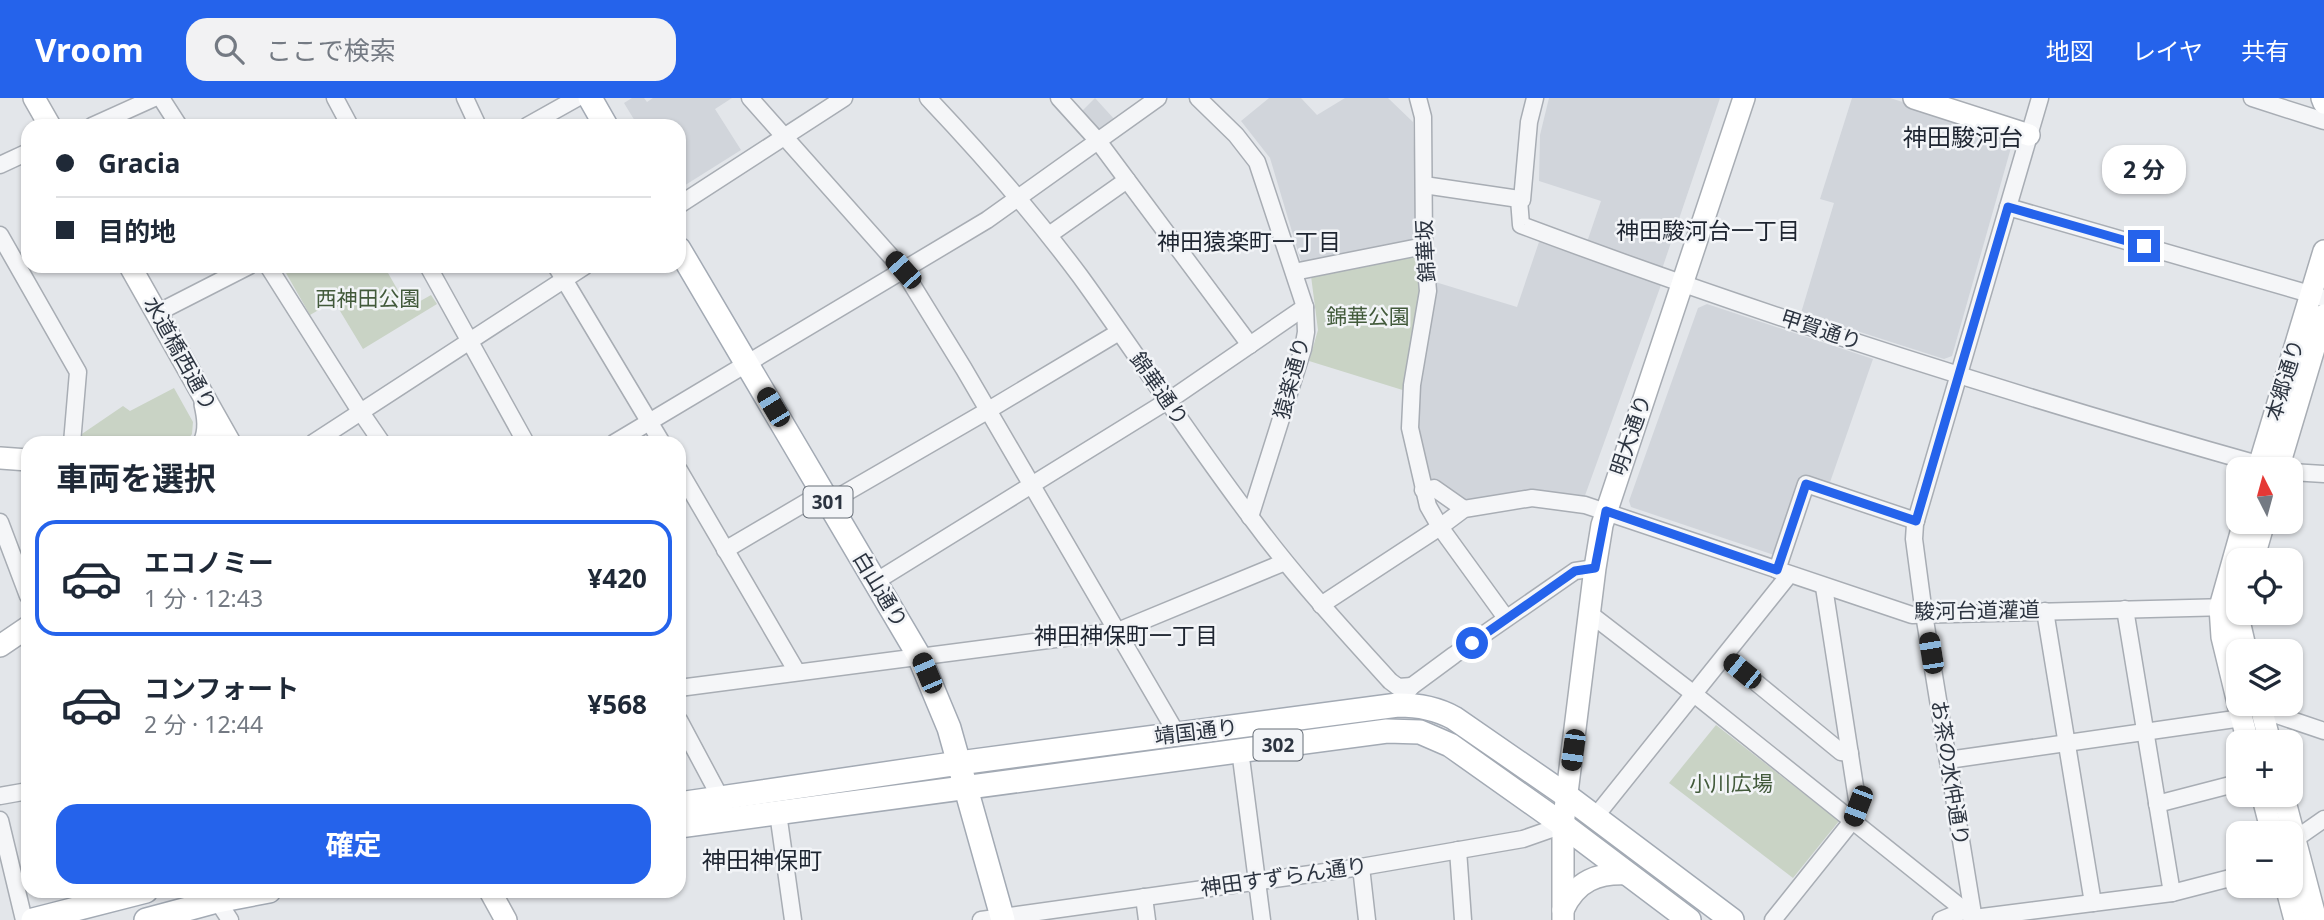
<!DOCTYPE html>
<html lang="ja">
<head>
<meta charset="utf-8">
<style>
	body { margin:0; font-family:"Noto Sans","Noto Sans JP",sans-serif; background:#f2f2f3; color:#1f2937; height:100vh; display:flex; flex-direction:column; font-size:26px; white-space:nowrap }
	* { box-sizing:border-box; margin:0 }
	p { font-size:23px; color:#747a83 }
	.icon { flex:none; width:38px; height:38px; fill:none; stroke:currentColor; stroke-width:2; stroke-linecap:round; stroke-linejoin:round }
	.map { position:relative; flex:1; overflow:hidden }
	.side { position:absolute; left:21px; top:338px; width:665px; height:462px; display:flex; flex-direction:column; background:#fff; border-radius:21px; box-shadow:0 2px 5px #0004 }
	.side>* { flex:none }
	.hud { position:absolute; left:21px; top:21px; width:665px; height:154px; border-radius:21px; box-shadow:0 2px 5px #0004; display:grid; align-content:center; height:154px; padding:0 35px; background:#fff }
	.needle { width:46px; rotate:354deg }
	.controls { position:absolute; left:2226px; top:359px; display:grid; gap:14px }
	.controls a { display:grid; place-items:center; width:77px; height:77px; border-radius:14px; background:#fff; box-shadow:0 2px 5px #0004; font-size:35px }
	.end { position:absolute; width:32px; height:32px; margin:-16px; border:9px solid #2563eb; background:#fff; box-shadow:0 0 0 4px #fff }
	.from { border-radius:50% }
	.bubble { position:absolute; height:49px; border-radius:21px; background:#fff; box-shadow:0 2px 5px #0004; font-size:23px; font-weight:700; line-height:49px; text-align:center }
	.car { position:absolute; width:21px; height:42px; margin:-21px -10px; border-radius:9px; box-shadow:0 0 5px 2px #0007; background:linear-gradient(#222 24%,#8ab4d8 0 40%,#222 0 76%,#8ab4d8 0 86%,#222 0) }
	.hud b { display:flex; align-items:center; gap:24px; height:66px; font-size:26px }
	.hud b+b { border-top:2px solid #e0e1e3 }
	.hud i { width:18px; height:18px; background:#1f2937 }
	ul { padding:0; list-style:none }
	li { display:flex; align-items:center; gap:21px; height:116px; margin:0 14px 10px; padding:0 21px; border:4px solid transparent; border-radius:21px }
	li div { flex:1 }
	li b { display:block; font-size:26px }
	li em { font-style:normal; font-weight:700 }
	li.selected { border-color:#2563eb }
	li>.icon { width:63px; height:63px; stroke-width:1.5 }
	h2 { padding:0 35px; font-size:32px; line-height:84px }
	.cta { display:flex; gap:14px; margin-top:auto; padding:14px 35px }
	.cta a { flex:1; height:80px; border-radius:21px; background:#2563eb; color:#fff; font-size:28px; font-weight:700; line-height:80px; text-align:center }
	header { display:flex; align-items:center; gap:42px; box-sizing:border-box; height:98px; padding:0 35px; background:#2563eb; color:#fff }
	header strong { font-size:33px }
	nav { display:flex; gap:38px; margin-inline-start:auto; font-size:24px }
	.search { width:490px; height:63px; background:#f2f2f3; display:flex; align-items:center; gap:18px; box-sizing:border-box; padding:0 24px; border-radius:21px; color:#747a83; font-size:26px }
	.map>svg:first-child { display:block }
</style>
</head>
<body>
<header>
<strong>Vroom</strong>
<div class="search"><svg class="icon" aria-label="search" viewBox="0 0 24 24"><circle cx="10" cy="10" r="6"/><path d="M15 15l6 6"/></svg>ここで検索</div>
<nav><a>地図</a><a>レイヤ</a><a>共有</a></nav>
</header>
<div class="map">
<svg width="2324" height="822" viewBox="0 0 2324 822">
	<rect width="100%" height="100%" fill="#e3e6ea"/>
	<g fill="#d1d5db">
		<path d="M632 0H644L647 4 653 0H732L715 11 741 52 679 91V28H638L624 5Z"/>
		<path d="M1095 0 1115 22 1097 33 1081 14Z"/>
		<path d="M1269 0H1301L1317 17 1345 0H1388L1413 24 1417 139 1414 144 1302 167 1270 60 1241 23Z"/>
		<path d="M1549 0H1720L1661 174 1586 147 1601 103 1539 83 1540 37Z"/>
		<path d="M1852 0H1890L2014 39 1952 258 1944 261 1801 215 1834 105 1820 101Z"/>
		<path d="M1540 141 1661 187 1583 403 1461 404 1433 383 1427 381 1415 336 1432 183 1517 209Z"/>
		<path d="M1707 206 1873 261 1828 390 1804 382 1777 458 1631 409 1629 403 1698 210Z"/>
	</g>
	<g fill="#c9d3c5">
		<path d="M1413 157 1419 161 1422 199 1409 294 1309 263 1318 232 1311 178Z"/>
		<path d="M282 168H384L408 210 431 197 437 206 363 251 334 203 310 217Z"/>
		<path d="M174 290 193 324 192 336 185 345H131L76 340 123 308 130 313Z"/>
		<path d="M1716 627 1839 723 1793 780 1669 685Z"/>
	</g>
	<g fill="none" stroke-linecap="round" stroke-linejoin="round">
		<g stroke="#a8adb4" stroke-width="19">
			<g id="street">
				<path d="M161 0 179 28"/>
				<path d="M335 0 350 28"/>
				<path d="M465 0 478 28"/>
				<path d="M750 0 903 172 964 271 1177 636"/>
				<path d="M928 0C982 57 1033 115 1080 178 1138 258 1192 342 1252 421 1294 478 1342 530 1390 583L1398 589 1412 588"/>
				<path d="M1059 0 1098 43 1250 247"/>
				<path d="M1198 0 1236 37 1257 64 1305 209 1306 234 1303 251 1250 419"/>
				<path d="M1418 0 1423 19 1424 148 1428 193 1412 287 1410 330 1428 408 1440 429 1506 520"/>
				<path d="M1535 0 1529 24 1522 102 1519 101 1521 127C1766 219 2016 298 2268 369"/>
				<path d="M2252 0 2324 23"/>
				<path d="M92 28 154 0"/>
				<path d="M527 28 577 0"/>
				<path d="M0 67 28 54"/>
				<path d="M1424 87 1519 101"/>
				<path d="M679 107 844 0"/>
				<path d="M2008 109 2324 200"/>
				<path d="M0 137 78 274 72 345"/>
				<path d="M1049 137 1127 82"/>
				<path d="M268 168 356 307 382 345"/>
				<path d="M428 168 526 345"/>
				<path d="M556 168 662 345"/>
				<path d="M1294 174 1424 148"/>
				<path d="M157 215 249 168"/>
				<path d="M313 345 585 168"/>
				<path d="M614 345 987 122 1158 0"/>
				<path d="M679 372 797 574"/>
				<path d="M2291 374 2324 376"/>
				<path d="M1423 392 1434 390 1464 411"/>
				<path d="M828 405 987 313 1119 234"/>
				<path d="M0 424 28 498"/>
				<path d="M725 452 822 395"/>
				<path d="M1777 472 1806 386 1916 423"/>
				<path d="M875 484 1177 297 1305 209"/>
				<path d="M1321 507 1440 429 1464 411 1532 400 1585 407 1912 517 2229 509"/>
				<path d="M2125 511 2172 795"/>
				<path d="M2045 513 2093 805"/>
				<path d="M1589 515 1694 596 1974 820 2172 795 2238 778"/>
				<path d="M1725 559 1841 654 1850 655"/>
				<path d="M679 590 1118 533 1285 464"/>
				<path d="M1406 595 1412 588 1454 557 1575 473 1595 470"/>
				<path d="M2262 612 2324 633"/>
				<path d="M679 622 719 697 721 707"/>
				<path d="M1240 652 1262 822"/>
				<path d="M1948 662 2242 620"/>
				<path d="M0 698 28 693"/>
				<path d="M2157 706 2238 685"/>
				<path d="M778 715 793 822"/>
				<path d="M1595 719 1789 477"/>
				<path d="M0 722 24 822"/>
				<path d="M2294 742 2324 721"/>
				<path d="M1458 752 1463 822"/>
				<path d="M1361 769 1367 822"/>
				<path d="M211 793 230 822"/>
				<path d="M1144 799 1147 822"/>
				<path d="M981 822 1361 769 1523 741 1563 727"/>
				<path d="M1773 822 1853 722 1858 708 1824 489"/>
				<path d="M1941 822 1963 813"/>
				<path d="M1974 822 1924 516 1914 441 1915 426 2040 0"/>
			</g>
		</g>
		<g stroke="#a8adb4" stroke-width="24">
			<g id="secondary">
				<path d="M34 0 50 28"/>
				<path d="M1914 0 2029 37"/>
				<path d="M2322 0 2324 5"/>
				<path d="M130 168 230 345"/>
				<path d="M204 345C210 332 208 319 205 306"/>
				<path d="M0 360 28 362"/>
				<path d="M2258 371 2324 153"/>
				<path d="M2278 371 2324 217"/>
				<path d="M2253 462 2264 424"/>
				<path d="M2239 514 2240 527 2246 553"/>
				<path d="M0 548 28 529"/>
				<path d="M2238 605 2222 539 2220 509 2244 424"/>
				<path d="M2238 606 2248 644"/>
				<path d="M2260 606 2270 644"/>
				<path d="M2262 696 2272 735"/>
				<path d="M2283 696 2316 822"/>
				<path d="M2286 788 2295 822"/>
				<path d="M490 793 506 822"/>
				<path d="M1563 812C1576 783 1598 774 1629 776"/>
				<path d="M1563 822V727L1595 470 1602 427 1744 0"/>
			</g>
		</g>
		<g stroke="#a3aab4" stroke-width="26">
			<g id="primary">
				<path d="M590 0 606 28"/>
				<path d="M679 151 919 558 949 630 1003 822"/>
				<path d="M679 706 959 665 1398 607C1418 607 1436 610 1454 620L1567 698 1732 822"/>
				<path d="M679 728 1387 633 1420 634 1450 647 1563 727 1689 822"/>
				<path d="M33 822 146 793"/>
				<path d="M146 822 217 803 269 793"/>
			</g>
		</g>
		<use href="#street" stroke="#f5f6f8" stroke-width="16"/>
		<use href="#secondary" stroke="#fff" stroke-width="21"/>
		<use href="#primary" stroke="#fff" stroke-width="23"/>
	</g>
	<g fill="none" stroke-linecap="round" stroke-linejoin="round">
		<path stroke="#2563eb" stroke-width="9" d="M1472 545 1575 473 1595 470 1606 413 1777 472 1806 386 1916 423 2008 109 2144 148"/>
	</g>
	<g text-anchor="middle" stroke-width="5" stroke-linejoin="round" paint-order="stroke">
		<g fill="#f2f4f7" stroke="#676e77" stroke-width="2">
			<rect x="803.5" y="388.5" width="49" height="31" rx="5"/>
			<rect x="1253.5" y="631.5" width="49" height="31" rx="5"/>
		</g>
		<g font-size="19" font-weight="bold" fill="#2c3440">
			<text x="828" y="411">301</text>
			<text x="1278" y="654">302</text>
		</g>
		<g font-size="21" fill="#2c3440" stroke="#f2f4f7">
			<text transform="translate(1426 153) rotate(-93)" y="7">錦華坂</text>
			<text transform="translate(1821 232) rotate(18)" y="7">甲賀通り</text>
			<text transform="translate(180 256) rotate(61)" y="7">水道橋西通り</text>
			<text transform="translate(1292 280) rotate(-75)" y="7">猿楽通り</text>
			<text transform="translate(2285 282) rotate(-73)" y="7">本郷通り</text>
			<text transform="translate(1159 291) rotate(55)" y="7">錦華通り</text>
			<text transform="translate(1631 337) rotate(-71)" y="7">明大通り</text>
			<text transform="translate(880 492) rotate(59)" y="7">白山通り</text>
			<text transform="translate(1977 513) rotate(-1)" y="7">駿河台道灌道</text>
			<text transform="translate(1196 634) rotate(-7)" y="7">靖国通り</text>
			<text transform="translate(1950 675) rotate(81)" y="7">お茶の水仲通り</text>
			<text transform="translate(1284 779) rotate(-8)" y="7">神田すずらん通り</text>
		</g>
		<g font-size="21" fill="#425a3b" stroke="#f2f4f7">
			<text x="368" y="208">西神田公園</text>
			<text x="1368" y="226">錦華公園</text>
			<text x="1731" y="693">小川広場</text>
		</g>
		<g font-size="23" fill="#1e2531" stroke="#f2f4f7">
			<text x="1708" y="141">神田駿河台一丁目</text>
			<text x="1249" y="152">神田猿楽町一丁目</text>
			<text x="1126" y="546">神田神保町一丁目</text>
		</g>
		<g font-size="24" fill="#1e2531" stroke="#f2f4f7">
			<text x="1963" y="48">神田駿河台</text>
			<text x="762" y="771">神田神保町</text>
		</g>
	</g>
</svg>
<div class="controls">
<a><svg class="needle" viewBox="-14 -14 28 28"><path d="M0-13l5 13h-10z" fill="#e53935"/><path d="M0 13l5-13h-10z" fill="#747a83"/></svg></a>
<a><svg class="icon" aria-label="locate" viewBox="0 0 24 24"><circle cx="12" cy="12" r="6"/><path d="M12 2v4M12 18v4M2 12h4M18 12h4"/></svg></a>
<a><svg class="icon" aria-label="layers" viewBox="0 0 24 24"><path d="M12 4l9 5-9 5-9-5zM3 14l9 5 9-5"/></svg></a>
<a>+</a>
<a>−</a>
</div>
<i class="end from" style="left:1472px;top:545px"></i>
<i class="end" style="left:2144px;top:148px"></i>
<div class="bubble" style="left:2102px;top:47px;width:84px">2 分</div>
<i class="car" style="left:903px;top:172px;rotate:318deg"></i>
<i class="car" style="left:773px;top:309px;rotate:329deg"></i>
<i class="car" style="left:1931px;top:555px;rotate:351deg"></i>
<i class="car" style="left:1742px;top:573px;rotate:309deg"></i>
<i class="car" style="left:927px;top:575px;rotate:337deg"></i>
<i class="car" style="left:1573px;top:652px;rotate:188deg"></i>
<i class="car" style="left:1858px;top:708px;rotate:201deg"></i>
<div class="hud">
<b><i class="from"></i>Gracia</b>
<b><i></i>目的地</b>
</div>
<section class="side">
<h2>車両を選択</h2>
<ul>
<li class="selected"><svg class="icon" aria-label="car" viewBox="0 0 24 24"><path d="M5 17H2v-5l4-1 3-4h7l3 4 3 1v5h-3M9 17h6M6 11h13"/><circle cx="7" cy="17" r="2"/><circle cx="17" cy="17" r="2"/></svg><div><b>エコノミー</b><p>1 分 · 12:43</p></div><em>¥420</em></li>
<li><svg class="icon" aria-label="car" viewBox="0 0 24 24"><path d="M5 17H2v-5l4-1 3-4h7l3 4 3 1v5h-3M9 17h6M6 11h13"/><circle cx="7" cy="17" r="2"/><circle cx="17" cy="17" r="2"/></svg><div><b>コンフォート</b><p>2 分 · 12:44</p></div><em>¥568</em></li>
</ul>
<div class="cta"><a>確定</a></div>
</section>
</div>
</body>
</html>
